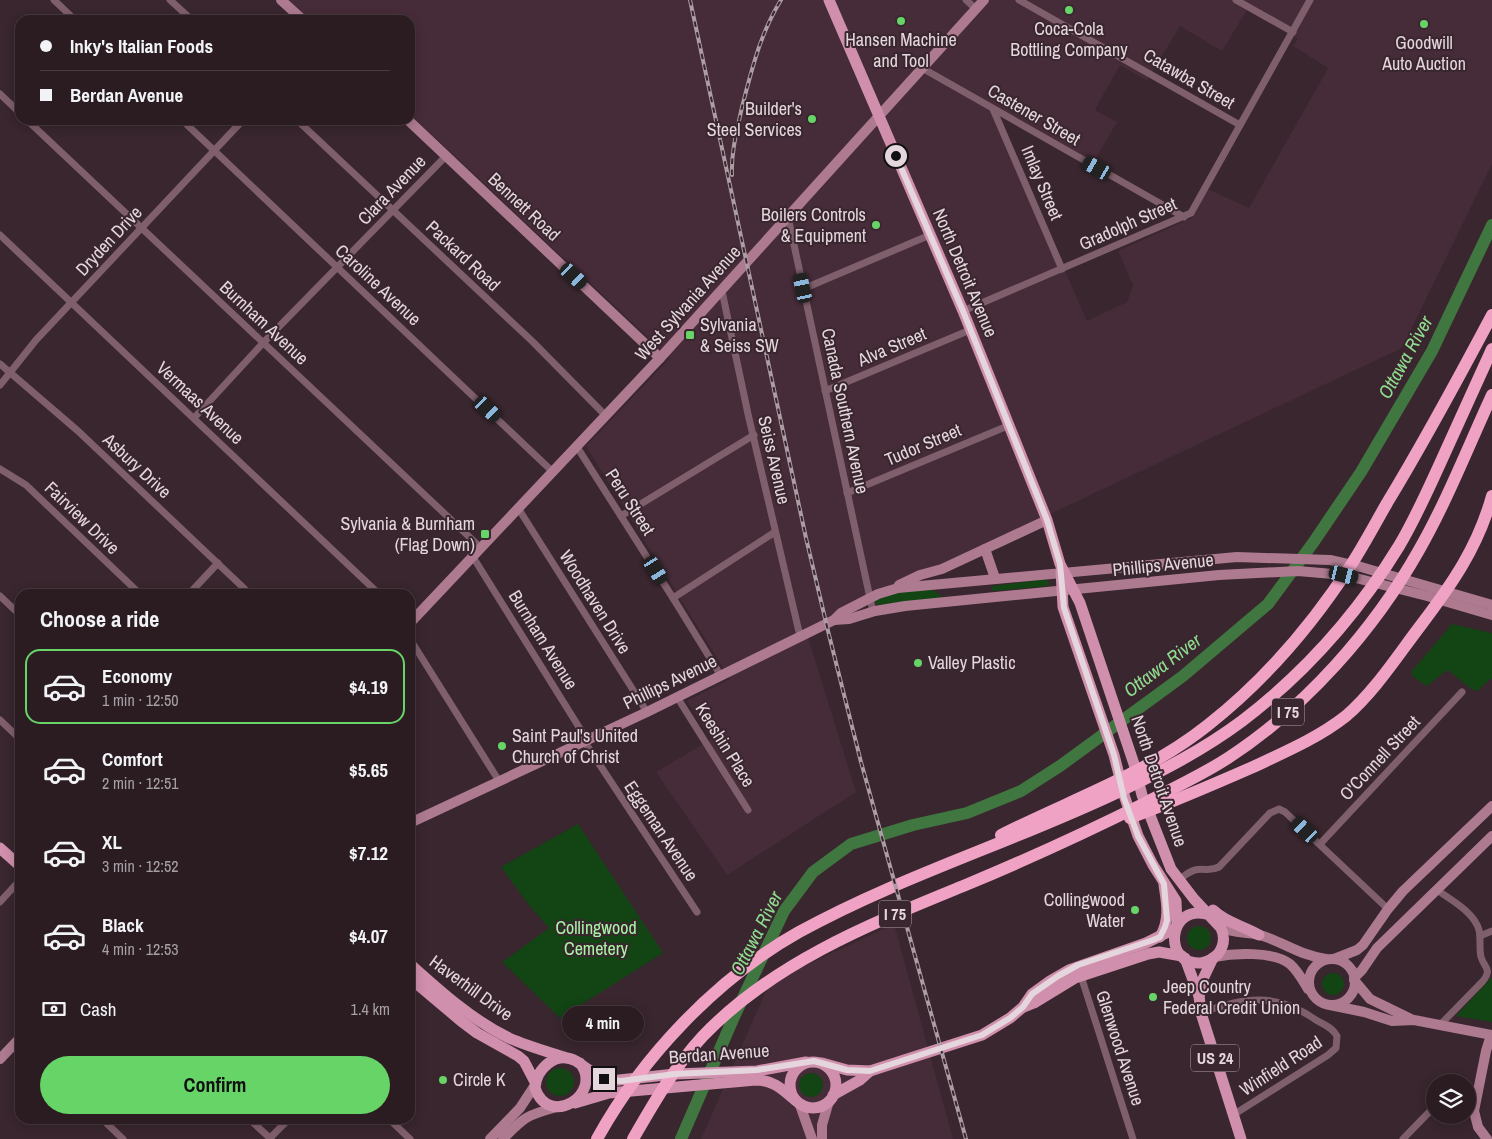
<!DOCTYPE html>
<html lang="en">
<head>
<meta charset="utf-8">
<style>
	body { margin:0; font-family:"Archivo Narrow",sans-serif; background:#33252a; color:#f1f3f6; height:100vh; display:flex; flex-direction:column; font-size:19px; white-space:nowrap }
	* { box-sizing:border-box; margin:0 }
	p { font-size:16px; color:#a6a1a5 }
	.icon { flex:none; width:28px; height:28px; fill:none; stroke:currentColor; stroke-width:2; stroke-linecap:round; stroke-linejoin:round }
	.map { position:relative; flex:1; overflow:hidden }
	.side { position:absolute; left:15px; top:589px; width:400px; height:535px; display:flex; flex-direction:column; background:#2b1c22; border-radius:15px; box-shadow:0 2px 12px #0003,0 0 0 1px #473a40 }
	.side>* { flex:none }
	.hud { position:absolute; left:15px; top:15px; width:400px; height:110px; border-radius:15px; box-shadow:0 2px 12px #0003,0 0 0 1px #473a40; display:grid; align-content:center; height:110px; padding:0 25px; background:#2b1c22 }
	.controls { position:absolute; left:1426px; top:1074px; display:grid; gap:10px }
	.controls a { display:grid; place-items:center; width:50px; height:50px; border-radius:50%; background:#2b1c22; box-shadow:0 2px 12px #0003,0 0 0 1px #473a40; font-size:25px }
	.end { position:absolute; width:22px; height:22px; margin:-11px; border:6px solid #e4d6dc; background:#111; box-shadow:0 0 0 2px #111 }
	.from { border-radius:50% }
	.bubble { position:absolute; height:35px; border-radius:18px; background:#2b1c22; box-shadow:0 2px 12px #0003,0 0 0 1px #473a40; font-size:16px; font-weight:700; line-height:35px; text-align:center }
	.car { position:absolute; width:15px; height:30px; margin:-15px -8px; border-radius:6px; box-shadow:0 0 4px 1px #0007; background:linear-gradient(#222 24%,#8ab4d8 0 40%,#222 0 76%,#8ab4d8 0 86%,#222 0) }
	.hud b { display:flex; align-items:center; gap:18px; height:48px; font-size:19px }
	.hud b+b { border-top:1px solid #473a40 }
	.hud i { width:12px; height:12px; background:#f1f3f6 }
	ul { padding:0; list-style:none }
	li { display:flex; align-items:center; gap:15px; height:75px; margin:0 10px 8px; padding:0 15px; border:2px solid transparent; border-radius:15px }
	li div { flex:1 }
	li b { display:block; font-size:19px }
	li em { font-style:normal; font-weight:700 }
	li.selected { border-color:#66d466 }
	li>.icon { width:45px; height:45px; stroke-width:1.5 }
	h2 { padding:0 25px; font-size:22px; line-height:60px }
	.pay { display:flex; align-items:center; gap:12px; height:55px; padding:0 25px; font-size:19px }
	.pay p { margin-inline-start:auto }
	.primary-button { display:flex; gap:10px; margin-top:auto; padding:10px 25px }
	.primary-button a { flex:1; height:58px; border-radius:30px; background:#66d466; color:#111; font-size:20px; font-weight:700; line-height:58px; text-align:center }
	.map>svg:first-child { display:block }
</style>
</head>
<body>
<div class="map">
<svg width="1492" height="1139" viewBox="0 0 1492 1139">
	<rect width="100%" height="100%" fill="#39262e"/>
	<g fill="#462c38" fill-rule="evenodd">
		<path d="M289 0H1492V164L1402 348 868 600 805 628 856 792 727 875 656 772 712 739 687 701 730 679 586 446 670 358 410 114V20H311ZM1247 10 1298 39 1293 46 1328 68 1249 208 1208 189 1192 218 1118 251 1133 285 1127 302 1087 321 994 110 1093 163 1117 122 1095 110 1120 65 1147 81 1180 26 1222 51Z"/>
		<path d="M894 924 953 1139H701L770 982Z"/>
	</g>
	<g fill="#124414">
		<path d="M1045 579 1049 582 1048 586 993 591 991 588 993 586Z"/>
		<path d="M918 589 933 590 943 597 879 605 875 603 876 600 889 595Z"/>
		<path d="M1452 624 1492 633V678L1477 691C1466 688 1458 676 1447 670L1427 686 1413 677 1411 672Z"/>
		<path d="M578 824 663 953 560 1018 502 962 549 928 528 904 501 867Z"/>
		<circle cx="1199" cy="938" r="12"/>
		<circle cx="1333" cy="984" r="11"/>
		<path d="M1492 977V1022L1456 1016Z"/>
		<circle cx="560" cy="1082" r="14"/>
		<circle cx="811" cy="1085" r="12"/>
	</g>
	<g fill="none" stroke-linecap="round" stroke-linejoin="round">
		<path stroke="#40763f" stroke-width="12" d="M681 1139 733 1019 784 911 813 872 851 844 913 825 967 813 1021 791 1060 766 1183 676 1268 604 1313 543 1361 472 1432 351 1492 225"/>
		<g stroke="#7f5f6c" stroke-width="7">
			<path d="M54 0 75 20"/>
			<path d="M170 0 192 20"/>
			<path d="M966 0 976 9"/>
			<path d="M1019 0 1240 125"/>
			<path d="M1236 0 1293 32"/>
			<path d="M922 68 1184 217"/>
			<path d="M0 94 20 113"/>
			<path d="M993 109 1062 269"/>
			<path d="M27 120 481 548"/>
			<path d="M182 120 553 472"/>
			<path d="M297 120 533 342 606 416"/>
			<path d="M788 217 873 612"/>
			<path d="M0 235 379 594"/>
			<path d="M803 289 930 235"/>
			<path d="M722 291 748 414 800 636"/>
			<path d="M963 311 1191 213 1310 0"/>
			<path d="M0 364 78 431 250 594"/>
			<path d="M0 385 36 340 243 120"/>
			<path d="M825 391 970 330"/>
			<path d="M194 418 263 343 446 156"/>
			<path d="M577 447 673 598 721 676"/>
			<path d="M0 469 26 485 140 594"/>
			<path d="M847 493 1010 425"/>
			<path d="M518 508 647 712"/>
			<path d="M621 516 754 435"/>
			<path d="M473 557 587 740"/>
			<path d="M189 594 218 563"/>
			<path d="M0 596 20 615"/>
			<path d="M673 598 775 532"/>
			<path d="M410 639 499 781"/>
			<path d="M677 697 748 810"/>
			<path d="M0 720 20 739"/>
			<path d="M584 741 697 912"/>
			<path d="M1320 844 1462 692"/>
			<path d="M1184 876C1201 863 1205 874 1219 867L1270 813 1279 809 1285 812 1388 909"/>
			<path d="M1437 890C1451 900 1474 912 1479 930 1481 939 1479 948 1481 957 1485 969 1492 969 1483 981L1440 1025"/>
			<path d="M0 902 20 880"/>
			<path d="M1480 936 1492 931"/>
			<path d="M1080 973 1133 1139"/>
			<path d="M410 992 419 983"/>
			<path d="M1201 1013C1244 997 1276 992 1316 1020 1324 1025 1332 1027 1337 1036L1336 1048 1328 1055 1233 1115"/>
			<path d="M102 1119 123 1139"/>
			<path d="M249 1119 271 1139"/>
			<path d="M389 1119 410 1139"/>
			<path d="M270 1138 289 1119"/>
			<path d="M1403 1139 1435 1106"/>
		</g>
		<g stroke="#ad7a90" stroke-width="10">
			<path d="M281 0 303 20"/>
			<path d="M408 120 660 358"/>
			<path d="M985 549 995 578"/>
			<path d="M899 585 920 575 942 569 1047 520"/>
			<path d="M834 620 849 619 875 611 905 606 1219 575 1298 571 1344 575 1427 596 1492 615"/>
			<path d="M410 623 660 358 984 0"/>
			<path d="M410 823 647 712 834 620 841 613 878 594 898 588 1237 557 1330 560 1361 567 1492 605"/>
			<path d="M1221 928C1234 933 1247 932 1260 935 1283 942 1302 956 1326 959"/>
			<path d="M1214 957C1234 953 1273 951 1290 964 1298 971 1303 981 1308 989"/>
			<path d="M1334 959 1357 950 1363 945 1388 909 1403 891 1492 806"/>
			<circle cx="1332" cy="982" r="23"/>
			<path d="M1354 978 1362 970 1377 948 1492 836"/>
			<path d="M1354 980 1370 999 1411 1019"/>
			<path d="M1330 1005 1364 1012 1392 1021 1414 1020 1492 1035"/>
			<path d="M0 1059 20 1038"/>
			<path d="M800 1105 812 1139"/>
			<path d="M490 1139 520 1108 535 1085"/>
			<path d="M503 1139C524 1117 527 1115 557 1107"/>
			<path d="M822 1139V1125L829 1101"/>
			<path d="M1487 1139 1478 1127 1474 1111 1486 1051 1491 1035"/>
		</g>
		<g stroke="#d08fac" stroke-width="11">
			<path d="M829 0 963 311 1047 520 1060 564 1080 603 1134 764 1142 795 1171 869 1194 899 1221 928C1225 937 1224 946 1218 954 1213 959 1207 962 1201 963 1162 966 1167 901 1210 915"/>
			<path d="M1061 571 1063 607 1114 755 1125 798 1138 836 1153 865 1176 901 1177 926"/>
			<path d="M0 848 20 866"/>
			<path d="M1213 910C1226 923 1244 926 1259 935"/>
			<path d="M1160 937C1170 920 1167 904 1164 885"/>
			<path d="M1185 958 1199 996 1201 1013 1241 1139"/>
			<path d="M410 964C440 991 472 1020 509 1038 527 1046 545 1051 564 1057"/>
			<path d="M410 978 461 1021 477 1033 518 1056 524 1061 535 1082"/>
			<path d="M1199 996 1203 979 1213 958"/>
			<path d="M1024 1007 1034 1003 1075 978 1148 954 1159 952 1182 956"/>
			<circle cx="813" cy="1085" r="23"/>
			<path d="M580 1063C604 1094 549 1129 535 1088 536 1069 556 1050 576 1061L599 1077 610 1081 675 1074 757 1071 806 1062"/>
			<path d="M822 1063 847 1070 870 1071 982 1035 1010 1018 1023 1007 1032 994 1050 981 1069 970 1146 943 1176 928"/>
			<path d="M833 1095 860 1080 870 1071"/>
			<path d="M575 1103 609 1093 756 1080C773 1080 782 1089 795 1100"/>
		</g>
		<g stroke="#f0a2c5" stroke-width="12">
			<path d="M1130 818C1172 802 1212 785 1253 767 1285 752 1318 738 1346 716 1375 691 1398 655 1421 625 1452 584 1478 547 1492 496"/>
			<path d="M1001 835C1070 800 1147 774 1208 725 1264 681 1312 625 1351 565 1364 545 1375 524 1387 503 1424 442 1458 379 1492 315"/>
			<path d="M597 1139C642 1057 717 978 799 932 901 876 1013 842 1118 792 1162 771 1203 750 1242 721 1305 673 1358 613 1399 546 1414 521 1426 494 1438 468 1456 429 1474 389 1492 349"/>
			<path d="M633 1139C653 1104 675 1066 703 1036 775 961 873 923 968 884 1028 859 1087 832 1145 803 1173 788 1202 775 1228 758 1305 708 1374 630 1419 550 1447 501 1468 447 1492 395"/>
		</g>
		<g stroke="#ac9ca3" stroke-width="4">
			<g id="rail">
				<path d="M690 0 806 538 829 635 861 762 966 1139"/>
				<path d="M732 175C731 152 737 130 742 107 752 69 760 34 781 0"/>
			</g>
		</g>
		<use href="#rail" stroke="#39262e" stroke-width="2" stroke-dasharray="5.5" stroke-linecap="butt"/>
	</g>
	<g fill="none" stroke-linecap="round" stroke-linejoin="round">
		<path stroke="#e4d6dc" stroke-width="6" d="M604 1079 621 1081 675 1074 757 1070 814 1061 847 1070 870 1071 982 1035 1010 1018 1023 1007 1032 994 1058 976 1078 965 1153 940 1160 937 1165 927 1167 920 1164 884 1138 836 1124 798 1114 755 1064 608 1060 564 1047 520 963 311 896 156"/>
	</g>
	<g fill="#66d466" stroke="#39262e" stroke-width="2">
		<circle cx="1069" cy="10" r="5"/>
		<circle cx="901" cy="21" r="5"/>
		<circle cx="1424" cy="24" r="5"/>
		<circle cx="812" cy="119" r="5"/>
		<circle cx="876" cy="225" r="5"/>
		<rect x="685" y="330" width="10" height="10" rx="2.5"/>
		<rect x="480" y="529" width="10" height="10" rx="2.5"/>
		<circle cx="918" cy="663" r="5"/>
		<circle cx="502" cy="746" r="5"/>
		<circle cx="1135" cy="910" r="5"/>
		<circle cx="1153" cy="997" r="5"/>
		<circle cx="443" cy="1080" r="5"/>
	</g>
	<g text-anchor="middle" stroke-width="4" stroke-linejoin="round" paint-order="stroke">
		<g fill="#39262e" stroke="#b1a1a8" stroke-width="1">
			<rect x="1272" y="698.5" width="32" height="27" rx="4"/>
			<rect x="879" y="900.5" width="32" height="27" rx="4"/>
			<rect x="1191" y="1044.5" width="48" height="27" rx="4"/>
		</g>
		<g font-size="16" font-weight="bold" fill="#e4d6dc">
			<text x="1288" y="718">I 75</text>
			<text x="895" y="920">I 75</text>
			<text x="1215" y="1064">US 24</text>
		</g>
		<g font-size="18" fill="#e4d6dc" stroke="#39262e" text-anchor="start">
			<text x="1069" y="35" text-anchor="middle">Coca-Cola<tspan x="1069" dy="21">Bottling Company</tspan></text>
			<text x="901" y="46" text-anchor="middle">Hansen Machine<tspan x="901" dy="21">and Tool</tspan></text>
			<text x="1424" y="49" text-anchor="middle">Goodwill<tspan x="1424" dy="21">Auto Auction</tspan></text>
			<text x="802" y="115" text-anchor="end">Builder's<tspan x="802" dy="21">Steel Services</tspan></text>
			<text x="866" y="221" text-anchor="end">Boilers Controls<tspan x="866" dy="21">&amp; Equipment</tspan></text>
			<text x="700" y="331">Sylvania<tspan x="700" dy="21">&amp; Seiss SW</tspan></text>
			<text x="475" y="530" text-anchor="end">Sylvania &amp; Burnham<tspan x="475" dy="21">(Flag Down)</tspan></text>
			<text x="928" y="669">Valley Plastic</text>
			<text x="512" y="742">Saint Paul's United<tspan x="512" dy="21">Church of Christ</tspan></text>
			<text x="1125" y="906" text-anchor="end">Collingwood<tspan x="1125" dy="21">Water</tspan></text>
			<text x="1163" y="993">Jeep Country<tspan x="1163" dy="21">Federal Credit Union</tspan></text>
			<text x="453" y="1086">Circle K</text>
		</g>
		<g font-size="18" fill="#e4d6dc" stroke="#39262e">
			<text transform="translate(1189 79) rotate(30)" y="6">Catawba Street</text>
			<text transform="translate(1034 115) rotate(30)" y="6">Castener Street</text>
			<text transform="translate(1042 183) rotate(67)" y="6">Imlay Street</text>
			<text transform="translate(392 190) rotate(-46)" y="6">Clara Avenue</text>
			<text transform="translate(524 207) rotate(43)" y="6">Bennett Road</text>
			<text transform="translate(1128 224) rotate(-24)" y="6">Gradolph Street</text>
			<text transform="translate(109 241) rotate(-47)" y="6">Dryden Drive</text>
			<text transform="translate(463 256) rotate(43)" y="6">Packard Road</text>
			<text transform="translate(965 273) rotate(67)" y="6">North Detroit Avenue</text>
			<text transform="translate(378 285) rotate(43)" y="6">Caroline Avenue</text>
			<text transform="translate(688 303) rotate(-48)" y="6">West Sylvania Avenue</text>
			<text transform="translate(264 323) rotate(43)" y="6">Burnham Avenue</text>
			<text transform="translate(892 347) rotate(-23)" y="6">Alva Street</text>
			<text transform="translate(200 403) rotate(43)" y="6">Vermaas Avenue</text>
			<text transform="translate(845 411) rotate(78)" y="6">Canada Southern Avenue</text>
			<text transform="translate(923 445) rotate(-23)" y="6">Tudor Street</text>
			<text transform="translate(774 460) rotate(77)" y="6">Seiss Avenue</text>
			<text transform="translate(137 466) rotate(43)" y="6">Asbury Drive</text>
			<text transform="translate(630 502) rotate(57)" y="6">Peru Street</text>
			<text transform="translate(82 518) rotate(44)" y="6">Fairview Drive</text>
			<text transform="translate(1163 565) rotate(-6)" y="6">Phillips Avenue</text>
			<text transform="translate(595 602) rotate(58)" y="6">Woodhaven Drive</text>
			<text transform="translate(543 640) rotate(58)" y="6">Burnham Avenue</text>
			<text transform="translate(670 682) rotate(-26)" y="6">Phillips Avenue</text>
			<text transform="translate(725 745) rotate(58)" y="6">Keeshin Place</text>
			<text transform="translate(1380 758) rotate(-47)" y="6">O'Connell Street</text>
			<text transform="translate(1159 781) rotate(71)" y="6">North Detroit Avenue</text>
			<text transform="translate(661 831) rotate(56)" y="6">Eggeman Avenue</text>
			<text transform="translate(471 988) rotate(36)" y="6">Haverhill Drive</text>
			<text transform="translate(1120 1048) rotate(72)" y="6">Glenwood Avenue</text>
			<text transform="translate(719 1054) rotate(-4)" y="6">Berdan Avenue</text>
			<text transform="translate(1281 1066) rotate(-33)" y="6">Winfield Road</text>
		</g>
		<g font-size="18" fill="#a8f5a5" stroke="#39262e">
			<text x="596" y="934">Collingwood<tspan x="596" dy="21">Cemetery</tspan></text>
		</g>
		<g font-size="19" font-style="italic" fill="#90dc8e" stroke="#39262e">
			<text transform="translate(1405 357) rotate(-61)" y="7">Ottawa River</text>
			<text transform="translate(1162 665) rotate(-37)" y="7">Ottawa River</text>
			<text transform="translate(756 933) rotate(-63)" y="7">Ottawa River</text>
		</g>
	</g>
</svg>
<div class="controls">
<a><svg class="icon" aria-label="layers" viewBox="0 0 24 24"><path d="M12 4l9 5-9 5-9-5zM3 14l9 5 9-5"/></svg></a>
</div>
<i class="end from" style="left:896px;top:156px"></i>
<i class="end" style="left:604px;top:1079px"></i>
<div class="bubble" style="left:562px;top:1006px;width:82px">4 min</div>
<i class="car" style="left:1097px;top:168px;rotate:300deg"></i>
<i class="car" style="left:574px;top:276px;rotate:133deg"></i>
<i class="car" style="left:803px;top:288px;rotate:348deg"></i>
<i class="car" style="left:488px;top:409px;rotate:133deg"></i>
<i class="car" style="left:656px;top:570px;rotate:148deg"></i>
<i class="car" style="left:1344px;top:575px;rotate:104deg"></i>
<i class="car" style="left:1305px;top:830px;rotate:313deg"></i>
<div class="hud">
<b><i class="from"></i>Inky's Italian Foods</b>
<b><i></i>Berdan Avenue</b>
</div>
<section class="side">
<h2>Choose a ride</h2>
<ul>
<li class="selected"><svg class="icon" aria-label="car" viewBox="0 0 24 24"><path d="M5 17H2v-5l4-1 3-4h7l3 4 3 1v5h-3M9 17h6M6 11h13"/><circle cx="7" cy="17" r="2"/><circle cx="17" cy="17" r="2"/></svg><div><b>Economy</b><p>1 min · 12:50</p></div><em>$4.19</em></li>
<li><svg class="icon" aria-label="car" viewBox="0 0 24 24"><path d="M5 17H2v-5l4-1 3-4h7l3 4 3 1v5h-3M9 17h6M6 11h13"/><circle cx="7" cy="17" r="2"/><circle cx="17" cy="17" r="2"/></svg><div><b>Comfort</b><p>2 min · 12:51</p></div><em>$5.65</em></li>
<li><svg class="icon" aria-label="car" viewBox="0 0 24 24"><path d="M5 17H2v-5l4-1 3-4h7l3 4 3 1v5h-3M9 17h6M6 11h13"/><circle cx="7" cy="17" r="2"/><circle cx="17" cy="17" r="2"/></svg><div><b>XL</b><p>3 min · 12:52</p></div><em>$7.12</em></li>
<li><svg class="icon" aria-label="car" viewBox="0 0 24 24"><path d="M5 17H2v-5l4-1 3-4h7l3 4 3 1v5h-3M9 17h6M6 11h13"/><circle cx="7" cy="17" r="2"/><circle cx="17" cy="17" r="2"/></svg><div><b>Black</b><p>4 min · 12:53</p></div><em>$4.07</em></li>
</ul>
<div class="pay"><svg class="icon" aria-label="cash" viewBox="0 0 24 24"><path d="M3 7h18v10H3z"/><circle cx="12" cy="12" r="2"/></svg>Cash<p>1.4 km</p></div>
<div class="primary-button"><a>Confirm</a></div>
</section>
</div>
</body>
</html>
